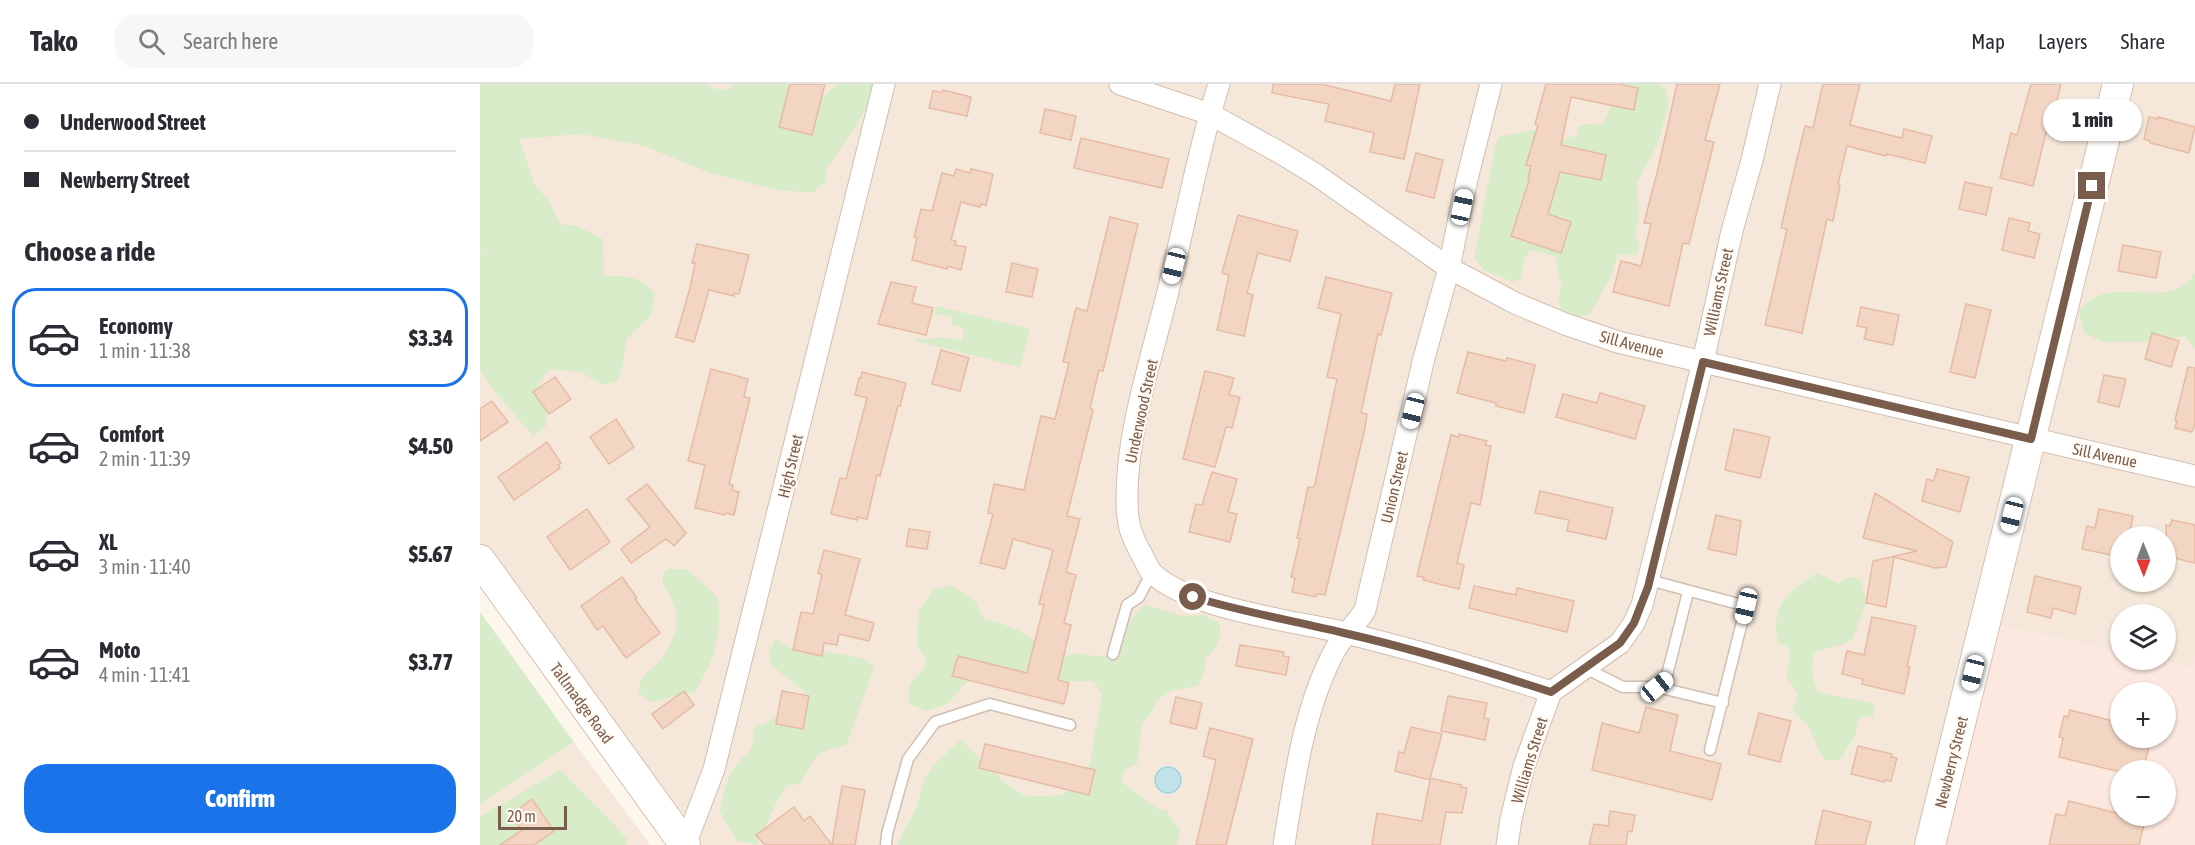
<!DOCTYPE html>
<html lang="en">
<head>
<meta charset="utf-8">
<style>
	body { margin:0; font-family:"Asap Condensed",sans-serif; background:#f7f7f7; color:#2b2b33; height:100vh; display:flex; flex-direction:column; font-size:22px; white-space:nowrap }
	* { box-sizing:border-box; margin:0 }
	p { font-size:20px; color:#7c7c81 }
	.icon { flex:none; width:33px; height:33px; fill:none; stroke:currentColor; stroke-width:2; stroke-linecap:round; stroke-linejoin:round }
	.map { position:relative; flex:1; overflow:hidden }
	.side { display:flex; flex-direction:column; background:#fff; width:480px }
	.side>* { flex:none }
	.hud { display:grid; align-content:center; height:132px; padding:0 24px; background:#fff }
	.needle { width:39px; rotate:179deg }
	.fabs { position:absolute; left:1630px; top:442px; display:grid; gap:12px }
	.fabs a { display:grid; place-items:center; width:66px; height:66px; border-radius:50%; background:#fff; box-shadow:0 2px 4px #0004; font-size:30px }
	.scale { position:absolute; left:18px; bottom:15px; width:69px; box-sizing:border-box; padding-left:6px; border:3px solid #7a5c4d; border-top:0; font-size:16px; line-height:21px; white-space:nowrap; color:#7a5c4d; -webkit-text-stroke:4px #fffaf3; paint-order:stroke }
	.end { position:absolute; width:27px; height:27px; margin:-14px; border:8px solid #7a5c4d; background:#fff; box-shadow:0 0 0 3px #fff }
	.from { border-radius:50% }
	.bubble { position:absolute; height:42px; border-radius:21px; background:#fff; box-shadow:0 2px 4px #0004; font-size:20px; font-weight:800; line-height:42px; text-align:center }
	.car { position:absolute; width:18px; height:36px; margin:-18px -9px; border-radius:8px; box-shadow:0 0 4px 2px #0007; background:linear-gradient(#fff 24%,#345 0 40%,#fff 0 76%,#345 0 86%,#fff 0) }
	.hud b { display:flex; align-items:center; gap:21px; height:57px; font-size:22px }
	.hud b+b { border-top:2px solid #e1e1e2 }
	.hud i { width:15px; height:15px; background:#2b2b33 }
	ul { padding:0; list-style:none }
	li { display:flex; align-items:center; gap:18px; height:99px; margin:0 12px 9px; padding:0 12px; border:3px solid transparent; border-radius:24px }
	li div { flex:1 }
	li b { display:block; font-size:22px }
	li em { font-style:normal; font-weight:800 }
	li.active { border-color:#1a73e8 }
	li>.icon { width:54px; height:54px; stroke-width:1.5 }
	h2 { padding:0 24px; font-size:27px; line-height:72px }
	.cta { display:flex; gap:12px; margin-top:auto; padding:12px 24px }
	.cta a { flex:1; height:69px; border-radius:24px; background:#1a73e8; color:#fff; font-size:24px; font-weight:800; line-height:69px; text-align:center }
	header { display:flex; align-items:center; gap:36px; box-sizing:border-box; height:84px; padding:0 30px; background:#fff; border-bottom:2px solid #e1e1e2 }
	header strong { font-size:28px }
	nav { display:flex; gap:33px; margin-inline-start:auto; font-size:21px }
	.search { width:420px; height:54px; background:#f7f7f7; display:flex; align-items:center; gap:15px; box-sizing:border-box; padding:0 21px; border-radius:24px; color:#7c7c81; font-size:22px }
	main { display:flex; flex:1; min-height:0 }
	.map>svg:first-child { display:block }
</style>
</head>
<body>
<header>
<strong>Tako</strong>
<div class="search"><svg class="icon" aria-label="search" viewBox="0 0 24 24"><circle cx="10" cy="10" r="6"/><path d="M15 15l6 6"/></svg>Search here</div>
<nav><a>Map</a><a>Layers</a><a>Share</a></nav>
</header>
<main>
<section class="side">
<div class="hud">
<b><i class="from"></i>Underwood Street</b>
<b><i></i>Newberry Street</b>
</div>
<h2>Choose a ride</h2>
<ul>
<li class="active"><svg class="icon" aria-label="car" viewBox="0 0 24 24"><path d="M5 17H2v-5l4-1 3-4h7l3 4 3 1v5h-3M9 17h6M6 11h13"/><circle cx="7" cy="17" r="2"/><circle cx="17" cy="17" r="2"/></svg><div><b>Economy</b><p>1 min · 11:38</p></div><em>$3.34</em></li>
<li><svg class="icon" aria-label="car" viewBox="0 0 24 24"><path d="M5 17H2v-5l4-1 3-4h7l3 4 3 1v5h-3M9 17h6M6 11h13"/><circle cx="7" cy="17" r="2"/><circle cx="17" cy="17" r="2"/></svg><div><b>Comfort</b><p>2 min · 11:39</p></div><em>$4.50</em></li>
<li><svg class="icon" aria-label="car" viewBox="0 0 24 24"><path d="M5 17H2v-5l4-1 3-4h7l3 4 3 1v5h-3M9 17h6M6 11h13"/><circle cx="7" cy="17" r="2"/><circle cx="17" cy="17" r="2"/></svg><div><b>XL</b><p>3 min · 11:40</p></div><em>$5.67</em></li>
<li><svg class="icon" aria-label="car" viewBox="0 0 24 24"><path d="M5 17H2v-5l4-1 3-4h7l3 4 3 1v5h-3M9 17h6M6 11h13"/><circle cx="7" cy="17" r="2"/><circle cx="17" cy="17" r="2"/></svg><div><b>Moto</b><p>4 min · 11:41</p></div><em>$3.77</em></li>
</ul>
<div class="cta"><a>Confirm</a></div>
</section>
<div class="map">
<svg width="1715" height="761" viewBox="0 0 1715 761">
	<rect width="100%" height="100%" fill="#fdf6ec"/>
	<g fill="#f5e8da" fill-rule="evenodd">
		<path d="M0 0H1715V572L1712 584 1676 576H1686V531H1641V568L1506 539 1450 761H207L0 476ZM1641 453H1686V498H1641Z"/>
		<path d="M94 658 170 761H0V720Z"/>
	</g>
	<path fill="#fde8e0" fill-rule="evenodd" d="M1506 539 1641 568V576H1676L1712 584 1715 572V761H1450ZM1641 609H1686V654H1641ZM1641 687H1686V732H1641Z"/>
	<g fill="#d8ecc9">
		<path d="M0 0H224L236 5 249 6 253 0H319V2L342 14 358 0H393L388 19 378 39 347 84 346 98 332 109 297 106 230 89 164 62 101 50 39 55 55 101 69 117 80 140 97 142 123 155 124 192C148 192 158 191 175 209L171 232 146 256 143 280 137 298 122 301 103 289 70 285 58 300 67 319 66 342 53 352 13 305 0 287V168L2 166 0 164Z"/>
		<path d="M1142 0H1178L1186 6 1189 22 1177 61 1157 99 1159 134 1154 152 1160 158 1157 171 1138 170 1130 195 1109 231 1093 234 1081 225 1079 218 1081 200 1075 172 1049 166 1044 177 1041 195 1033 198 1005 187 994 174 1014 67 1018 53 1053 46 1085 55 1097 51 1098 43 1105 40 1122 41Z"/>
		<path d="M1715 189V265L1705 252 1666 258H1623L1604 249 1599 227C1603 223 1608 217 1613 214 1647 196 1690 226 1715 189Z"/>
		<path d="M456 222 550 245 540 283 435 257 436 254 444 256 460 253 482 256 484 244 471 240 472 233 454 230Z"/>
		<path d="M188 485H207L238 514C240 540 239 562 227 586 223 594 219 599 216 608L171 618 158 608 162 593 182 575 195 550 197 532 190 512 183 500V489Z"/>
		<path d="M1337 489 1359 500C1367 493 1371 490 1381 496L1386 519 1372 556C1360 563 1347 563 1334 569 1331 584 1332 594 1338 608 1357 614 1375 614 1395 620L1393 632 1381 634 1377 637 1376 650 1360 676H1345C1334 664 1335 651 1326 640 1321 634 1315 632 1312 625L1318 610 1306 591 1310 577V564L1298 559C1290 522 1307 507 1337 489Z"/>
		<path d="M471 501 496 518 504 535C520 539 534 543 548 552 557 558 563 567 573 571 582 574 592 569 601 570 616 572 617 573 633 570L648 540 664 520 702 532 723 531 740 539V552L734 566 726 574 724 590 718 602 693 606 678 615 671 629 662 639 657 680 643 687 642 698 678 725 686 726 701 747 696 761H418L424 746 436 725 445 693 455 680 481 655C490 666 532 708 545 711 556 714 571 711 583 711L610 679 622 609 613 597 486 598 469 619 447 627 429 620V601L444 584 446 575 437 562 439 527 453 506Z"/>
		<path d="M0 528 94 658 0 720Z"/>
		<path d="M295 555 321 570 339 567 382 574 394 583 367 660 338 670 320 700 307 702C292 722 288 740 277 761L256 756 239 726C243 714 246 695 253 685 268 664 272 675 274 644L292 635 326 609 292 582 289 570Z"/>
		<path d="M80 685 135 741 148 757 146 761H0V732L38 711Z"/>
	</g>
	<circle fill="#bfe3e8" stroke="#a5d3da" stroke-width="1.5" cx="688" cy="696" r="13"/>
	<g fill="#f3d5c3" stroke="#e6bba3" stroke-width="1.5">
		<path d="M310 0H345L332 51 299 43Z"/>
		<path d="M793 0H841L911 17 915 0H940L924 75 890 68 894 49 845 37 849 20 792 9Z"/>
		<path d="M1066 0H1139L1158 4 1154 26 1091 13 1081 61 1126 71 1121 96 1080 88 1068 130 1091 138 1081 169 1031 152 1050 94H1048L1051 82 1046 81 1058 41 1055 40Z"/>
		<path d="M1197 0H1240L1225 56 1234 58 1209 160 1203 159 1189 222 1133 208 1141 177 1161 182 1171 140 1164 139 1178 85Z"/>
		<path d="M1343 0H1380L1370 41 1422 54 1424 45 1452 52 1445 79 1407 70 1406 72 1367 62 1358 100 1360 102 1353 137 1347 135 1322 249 1285 241 1307 145 1301 144 1315 83 1325 42 1333 44Z"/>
		<path d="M1551 0H1581L1574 29 1571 28 1553 102 1520 94 1531 49 1537 51Z"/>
		<path d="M463 6 491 13 487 32 449 24 453 7 462 8Z"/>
		<path d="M565 25 596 32 591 56 560 49Z"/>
		<path d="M1669 33 1678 35V33L1715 43 1709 69 1670 59V57L1664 55Z"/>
		<path d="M601 54 689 75 682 104 594 84Z"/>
		<path d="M936 69 963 76 954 114 926 107Z"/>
		<path d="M476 85 490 89 491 85 513 90 506 121 501 120 500 123 481 118 471 156 476 157 475 161 486 163 481 186 468 182 467 185 432 176 437 154 434 153 441 125 452 127 462 89 474 92Z"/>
		<path d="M1485 98 1512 104 1506 131 1479 125Z"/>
		<path d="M758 131 818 147 810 177 778 169 767 209 773 211 764 252 737 246 749 191 742 189Z"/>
		<path d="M630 133 658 140 623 287 619 286 610 324 613 326 587 432 600 435 586 488 596 491 584 539 591 541 578 596 589 599 584 620 472 592 478 572 547 589 564 521 559 520 573 466 533 455 525 485 500 479 513 430 508 429 514 400 544 406 561 332 575 335 589 279 583 278 596 224 607 227Z"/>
		<path d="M1529 134 1550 139 1548 147 1560 150 1554 174 1522 166Z"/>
		<path d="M217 160 269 171 259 210 254 209V212L229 206 214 258 196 253 210 204 215 179H212Z"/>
		<path d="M1643 161 1681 168 1676 194 1638 187Z"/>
		<path d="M532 179 558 185 552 213 526 208Z"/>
		<path d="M846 193 912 209 901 251 898 250 881 329 887 330 885 344 845 511 837 510 836 513 812 508 815 494 811 493 820 455 817 454 828 403 833 404 835 400 857 295 847 293 861 230 838 224Z"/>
		<path d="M411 198 436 203 432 219 453 224 446 251 398 240Z"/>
		<path d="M1486 220 1511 226 1495 294 1470 288Z"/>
		<path d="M1381 223 1419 231 1413 261 1384 255 1387 244 1377 242Z"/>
		<path d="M1672 249 1699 257 1691 283 1665 275Z"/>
		<path d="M461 266 489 274 480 307 452 300Z"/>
		<path d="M988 268 1026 277 1027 274 1055 281 1044 329 1016 322V319L977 309Z"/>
		<path d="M1708 283 1715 284V340L1712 348 1695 344 1697 337 1695 336Z"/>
		<path d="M231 285 268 295 264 313 270 314 249 400 253 401 252 406 259 408 254 431 246 429 245 431 215 424 225 381 208 377Z"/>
		<path d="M725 287 754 294 749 311 760 313 752 344 746 343 735 383 703 375Z"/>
		<path d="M382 288 426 299 420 322H418L400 392 397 391 387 435 377 433V436L351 430 360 394 366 395 387 314 375 311 379 294H381Z"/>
		<path d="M1624 291 1646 295 1639 323 1618 318Z"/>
		<path d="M75 293 91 315 69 330 53 308Z"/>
		<path d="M1120 309 1165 322 1155 355 1076 333 1083 310 1117 319Z"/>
		<path d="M12 317 28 338 0 357V325Z"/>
		<path d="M136 335 154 363 129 380 110 353Z"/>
		<path d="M1254 345 1290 353 1280 394 1245 386Z"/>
		<path d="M979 350 1007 357 1005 361 1011 362 1000 421 991 419 977 479 984 481 979 505 943 496 944 493 937 492 971 351 979 353Z"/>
		<path d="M67 358 81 379 78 381 80 384 34 416 18 393Z"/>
		<path d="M1457 385 1489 393 1480 428 1442 417 1447 395 1454 397Z"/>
		<path d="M732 388 757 395 748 428 757 430 750 458 709 448 716 420 722 421Z"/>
		<path d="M167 400 206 449 194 462 186 455 151 479 141 465 170 443 147 415Z"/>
		<path d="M1060 407 1133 424 1126 455 1087 447 1089 436 1055 429Z"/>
		<path d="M1395 409 1473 458 1466 483 1455 484 1414 473 1406 523 1386 519 1393 477 1437 467 1383 454Z"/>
		<path d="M107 425 130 458 90 486 67 453Z"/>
		<path d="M1619 425 1653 432 1649 453H1641V473L1602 465 1607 442 1615 444Z"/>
		<path d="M1236 431 1261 437 1256 471 1228 465Z"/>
		<path d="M1692 436 1715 441V479L1686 472V441L1690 442Z"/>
		<path d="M429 445 450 448 447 465 426 462Z"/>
		<path d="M344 466 380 475 365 531 394 539 389 557 359 550 357 561 344 559 342 572 313 566 321 528 333 530 342 491 338 489Z"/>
		<path d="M1555 492 1601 503 1595 530 1573 524 1571 534 1547 528Z"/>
		<path d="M142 493 157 514 155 515 180 549 146 574 123 542 117 546 101 522Z"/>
		<path d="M994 502 1036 511 1037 504 1094 517 1087 548 989 524Z"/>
		<path d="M1392 533 1436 542 1427 583H1430L1424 610 1382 600 1383 595 1362 590 1367 567 1384 571Z"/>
		<path d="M760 561 804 568 803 572 809 573 806 591 756 582Z"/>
		<path d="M204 607 214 621 183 645 172 630Z"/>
		<path d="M302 607 329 612 323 645 296 640Z"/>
		<path d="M968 612 1007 619 1004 634 1009 635 1005 656 961 647Z"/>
		<path d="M696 613 722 619 716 645 690 639Z"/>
		<path d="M1166 623 1198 631 1190 667 1241 680 1232 716 1112 686 1122 639 1159 649Z"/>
		<path d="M1590 626 1641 639V654H1671L1663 687H1636L1579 673 1583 654 1579 653 1584 632 1588 633Z"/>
		<path d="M1279 629 1311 637 1300 678 1268 670Z"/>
		<path d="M931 643 962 650 950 694 981 701V703L987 704 982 729 966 728 960 761H892L897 729 942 737 950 696 915 687 919 668 924 669Z"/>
		<path d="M730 644 773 655 746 761H716L736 676 723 672Z"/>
		<path d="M505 660 615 686 609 711 499 684Z"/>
		<path d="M1378 662 1412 670 1411 673 1417 674 1411 697 1405 696 1404 698 1371 690Z"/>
		<path d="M362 702 385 706 375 761H352Z"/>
		<path d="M52 715 74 747 54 761H20L42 746 31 731Z"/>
		<path d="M1589 717 1641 730V732H1666L1659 761H1569L1576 730 1585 732Z"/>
		<path d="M314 723 324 737 330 732 352 761H285L276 751Z"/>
		<path d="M1343 726 1391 738 1385 761H1335Z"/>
		<path d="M1130 727 1155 731 1152 748 1148 747 1146 761H1109L1114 740 1128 742Z"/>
	</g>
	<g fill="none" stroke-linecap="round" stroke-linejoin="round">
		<g stroke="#d1beb0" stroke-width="13">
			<g id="lane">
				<path d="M1169 496 1266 522 1230 666"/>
				<path d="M633 570 647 521 659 513 672 488"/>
				<path d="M1105 584 1143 603H1177L1243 619"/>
				<path d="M1177 603 1186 595 1208 508"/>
				<path d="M406 761 407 750 428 675 455 638 510 620 590 641"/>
			</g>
		</g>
		<g stroke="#d1beb0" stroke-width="23">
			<g id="street">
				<path d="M640 0 730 30 799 68 835 90 969 184 1035 219 1085 240 1138 258 1223 278 1715 392"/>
				<path d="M739 0C718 66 706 135 689 203 673 270 646 348 647 416 647 441 651 452 663 473 666 478 668 485 672 489 710 525 815 537 866 549 935 566 1003 586 1071 608"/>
				<path d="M205 761 234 685 404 0"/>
				<path d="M804 761C814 697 824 623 855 566 863 551 876 541 885 526L944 274 969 184 987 95 1011 0"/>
				<path d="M1027 761 1031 735 1044 682 1071 608 1140 559 1154 539 1162 521 1223 278 1252 147 1272 76 1290 0"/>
			</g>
		</g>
		<g stroke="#d6c0b0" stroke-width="32">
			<g id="secondary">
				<path d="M0 476 205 761"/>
				<path d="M1450 761 1638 0"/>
			</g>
		</g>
		<use href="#lane" stroke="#fff" stroke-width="10"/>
		<use href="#street" stroke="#fff" stroke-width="21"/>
		<use href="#secondary" stroke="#fff" stroke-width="30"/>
	</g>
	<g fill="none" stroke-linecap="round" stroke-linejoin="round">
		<path stroke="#7a5c4d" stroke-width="8" d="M713 513C763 528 814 537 864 549 934 565 1003 586 1071 608L1140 559 1154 539 1168 503 1223 278 1551 355 1612 102"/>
	</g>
	<g text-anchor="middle" stroke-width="4.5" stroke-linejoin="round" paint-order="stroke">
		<g font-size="16" fill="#7a5c4d" stroke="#fffaf3">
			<text transform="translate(1238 208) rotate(-78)" y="6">Williams Street</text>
			<text transform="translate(1152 260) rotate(15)" y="6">Sill Avenue</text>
			<text transform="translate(661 327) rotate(-78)" y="6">Underwood Street</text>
			<text transform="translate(1625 371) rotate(12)" y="6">Sill Avenue</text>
			<text transform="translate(310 382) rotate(-77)" y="6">High Street</text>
			<text transform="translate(914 403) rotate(-77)" y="6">Union Street</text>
			<text transform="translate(102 619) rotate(54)" y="6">Tallmadge Road</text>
			<text transform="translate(1049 676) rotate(-73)" y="6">Williams Street</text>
			<text transform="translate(1471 678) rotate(-76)" y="6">Newberry Street</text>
		</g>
	</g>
</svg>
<div class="fabs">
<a><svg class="needle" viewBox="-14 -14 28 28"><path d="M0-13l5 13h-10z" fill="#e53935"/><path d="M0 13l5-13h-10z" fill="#7c7c81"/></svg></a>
<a><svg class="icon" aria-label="layers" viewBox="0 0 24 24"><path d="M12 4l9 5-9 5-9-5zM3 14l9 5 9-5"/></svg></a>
<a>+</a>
<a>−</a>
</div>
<div class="scale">20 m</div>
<i class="end from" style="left:713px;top:513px"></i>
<i class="end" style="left:1612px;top:102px"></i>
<div class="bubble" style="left:1563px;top:15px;width:99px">1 min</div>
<i class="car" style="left:982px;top:123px;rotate:12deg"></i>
<i class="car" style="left:694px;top:182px;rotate:194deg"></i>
<i class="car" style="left:933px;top:327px;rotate:194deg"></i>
<i class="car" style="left:1532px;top:431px;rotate:194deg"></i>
<i class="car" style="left:1266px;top:522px;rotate:193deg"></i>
<i class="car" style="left:1493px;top:589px;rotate:194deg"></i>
<i class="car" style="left:1177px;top:603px;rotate:51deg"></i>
</div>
</main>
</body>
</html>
